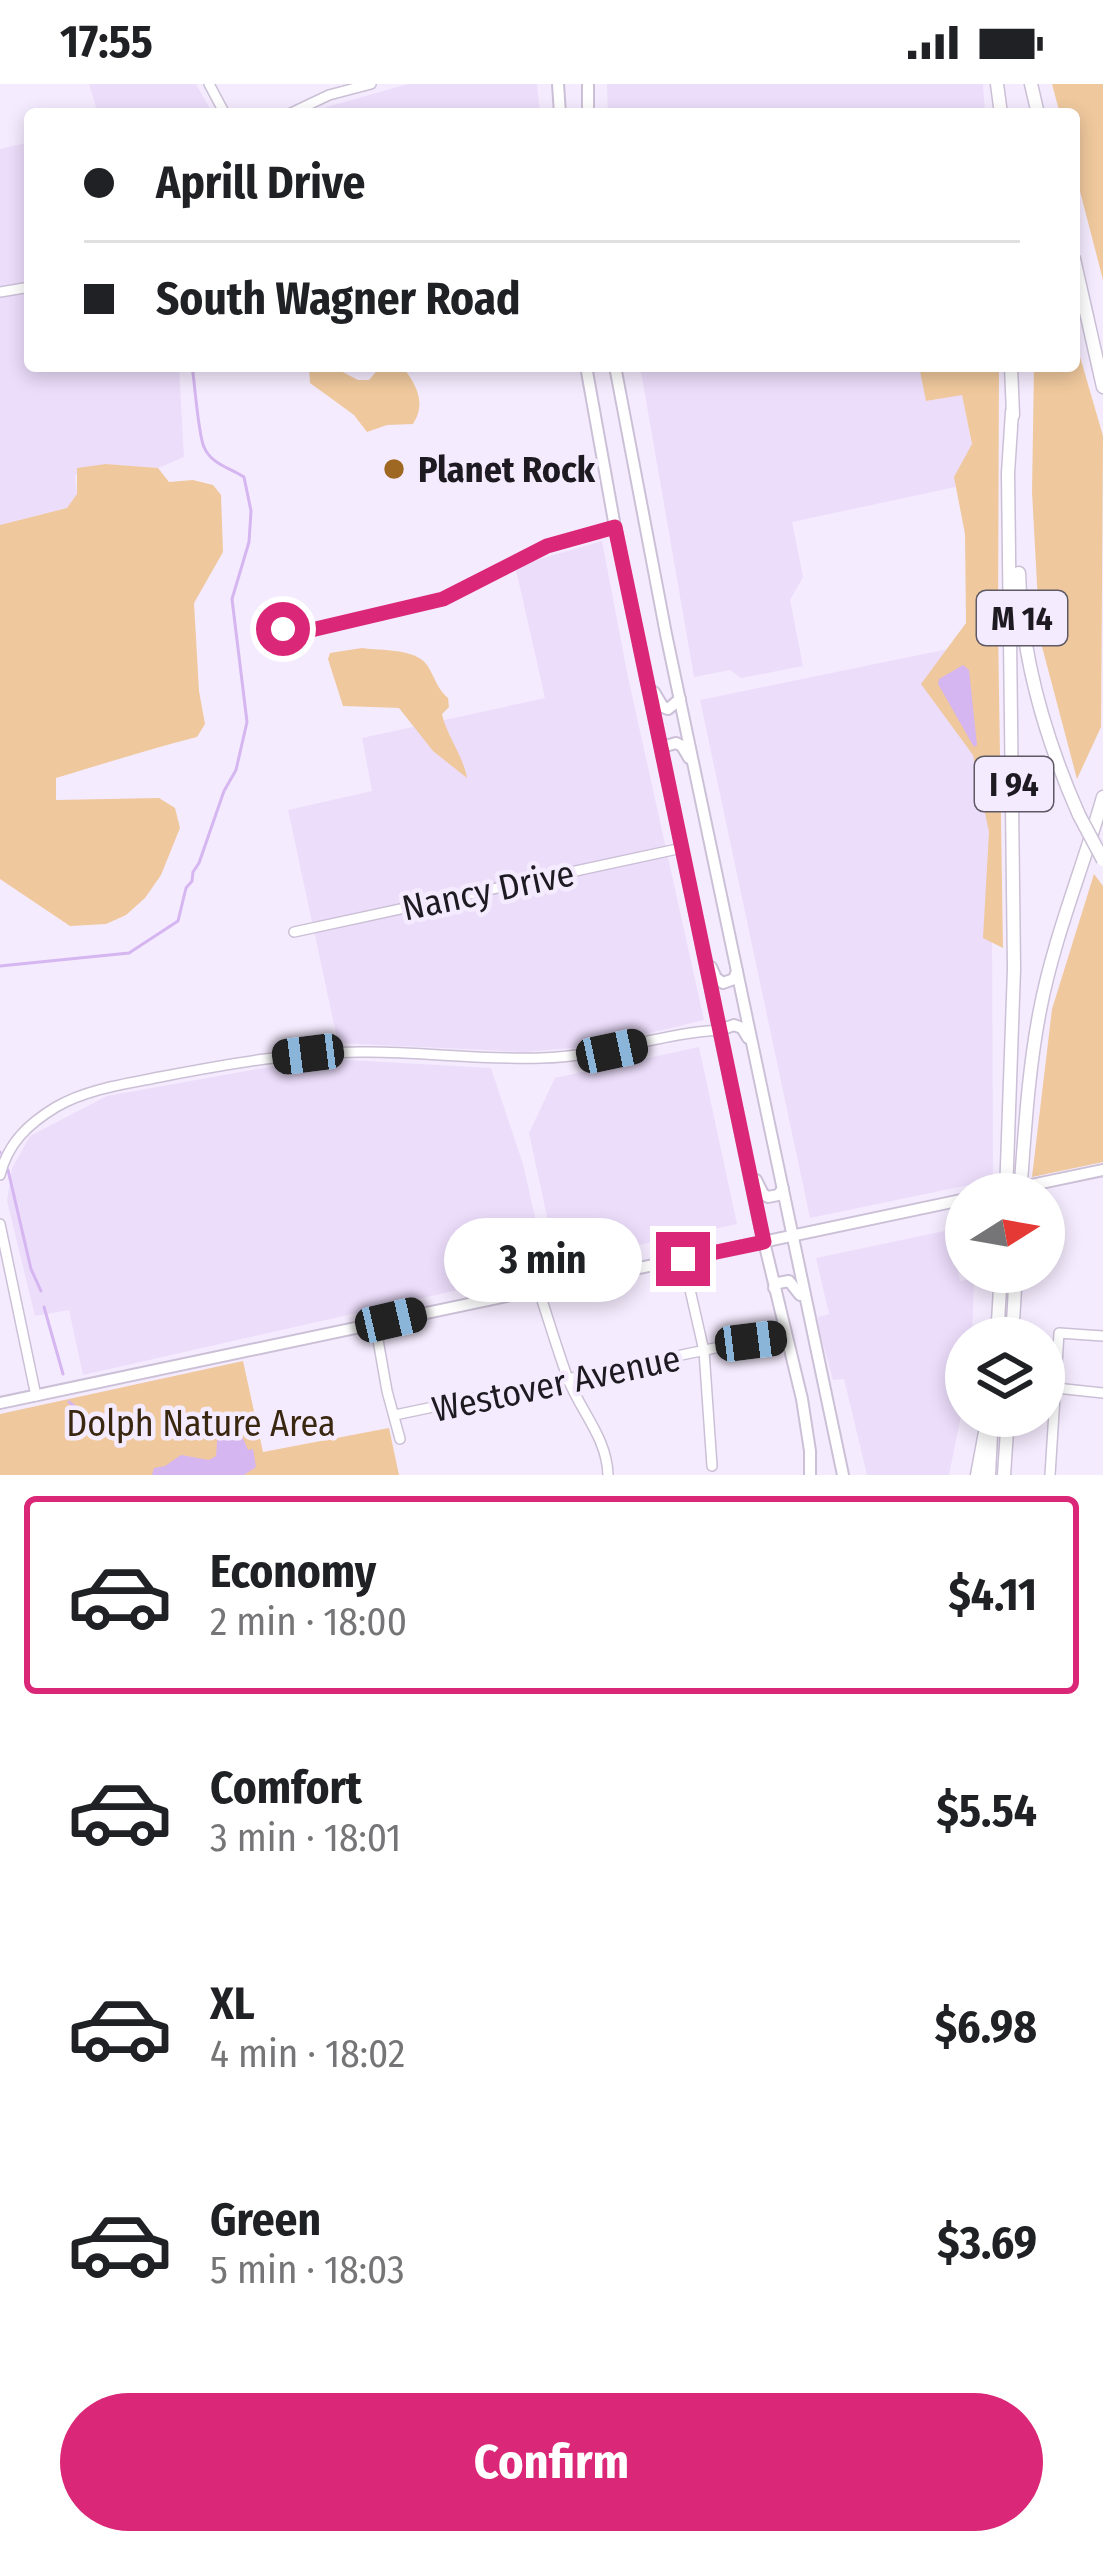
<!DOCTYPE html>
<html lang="en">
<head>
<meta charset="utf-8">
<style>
	body { margin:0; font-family:"Fira Sans Condensed",sans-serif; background:#f6f6f6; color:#202124; height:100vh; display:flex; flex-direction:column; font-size:45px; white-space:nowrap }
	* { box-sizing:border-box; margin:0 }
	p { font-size:39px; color:#757577 }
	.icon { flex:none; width:66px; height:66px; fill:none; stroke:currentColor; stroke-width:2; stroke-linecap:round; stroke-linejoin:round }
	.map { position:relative; height:1391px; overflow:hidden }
	.drawer { display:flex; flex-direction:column; background:#fff; flex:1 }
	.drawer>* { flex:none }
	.top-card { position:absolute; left:24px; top:24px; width:1056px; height:264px; border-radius:12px; box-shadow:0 6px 18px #0003; display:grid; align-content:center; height:264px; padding:0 60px; background:#fff }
	.needle { width:78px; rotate:79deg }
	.fabs { position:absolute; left:945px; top:1089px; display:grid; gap:24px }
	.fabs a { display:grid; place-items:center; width:120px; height:120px; border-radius:50%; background:#fff; box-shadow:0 6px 18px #0003; font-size:60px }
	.end { position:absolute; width:54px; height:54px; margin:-27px; border:15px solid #db2777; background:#fff; box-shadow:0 0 0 6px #fff }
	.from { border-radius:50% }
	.bubble { position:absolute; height:84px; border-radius:42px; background:#fff; box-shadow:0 6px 18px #0003; font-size:39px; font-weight:700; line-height:84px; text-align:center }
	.car { position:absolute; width:36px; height:72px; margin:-36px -18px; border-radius:15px; box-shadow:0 0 9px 3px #0007; background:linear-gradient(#222 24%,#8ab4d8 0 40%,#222 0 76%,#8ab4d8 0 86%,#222 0) }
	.top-card b { display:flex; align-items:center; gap:42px; height:114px; font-size:45px }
	.top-card b+b { border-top:3px solid #e0e0e0 }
	.top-card i { width:30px; height:30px; background:#202124 }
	ul { padding:21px 0 0; list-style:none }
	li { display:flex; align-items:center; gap:36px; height:198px; margin:0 24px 18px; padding:0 36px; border:6px solid transparent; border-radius:12px }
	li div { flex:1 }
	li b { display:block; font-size:45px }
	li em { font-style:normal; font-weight:700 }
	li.current { border-color:#db2777 }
	li>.icon { width:108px; height:108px; stroke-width:1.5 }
	.button { display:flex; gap:24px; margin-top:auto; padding:24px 60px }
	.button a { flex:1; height:138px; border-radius:72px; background:#db2777; color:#fff; font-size:48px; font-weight:700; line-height:138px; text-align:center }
	.status { display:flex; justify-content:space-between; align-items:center; height:84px; padding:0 60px; background:#fff; direction:ltr }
	.status svg { height:33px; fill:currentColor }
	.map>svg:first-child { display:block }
</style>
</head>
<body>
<div class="status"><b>17:55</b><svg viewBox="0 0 49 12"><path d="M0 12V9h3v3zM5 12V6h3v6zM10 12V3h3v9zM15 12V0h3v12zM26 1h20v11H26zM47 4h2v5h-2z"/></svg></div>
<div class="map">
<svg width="1103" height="1391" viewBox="0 0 1103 1391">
	<rect width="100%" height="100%" fill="#f5ebfe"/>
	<g fill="#ecddfb">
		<path d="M89 0H196L213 30H98Z"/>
		<path d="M408 0H537L540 30H302Z"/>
		<path d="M607 0H983L985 30H608Z"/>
		<path d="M30 58V282H179L184 373 158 384 106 380 75 391 77 410 67 424 0 441V65Z"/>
		<path d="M640 282H919L927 317 962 310 979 398 792 438 803 493 790 516 803 582 741 594 730 586 694 593Z"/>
		<path d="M602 457 628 593 704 936 596 962 525 968 338 959 288 726 372 707 362 654 545 614 516 486 533 477Z"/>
		<path d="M982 558 992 835 993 1096 810 1134 700 616Z"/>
		<path d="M699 963 737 1140 557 1179 529 1049 555 994Z"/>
		<path d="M349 976 491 984 523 1080 547 1186 83 1291 69 1226 35 1232 7 1117 12 1084 30 1052 107 1012 263 984Z"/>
		<path d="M949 1146 960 1197 974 1195 972 1254H966V1307L949 1391H867L844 1295 833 1296 820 1249 818 1233 829 1230 816 1174Z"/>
	</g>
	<g fill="#efc89d">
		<path d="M1052 0H1103V196L1074 84V30H1060Z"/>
		<path d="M1074 252 1103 352 1101 643 1077 695 1040 555 1032 408 1034 282H1074Z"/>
		<path d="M309 282H331L358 296H369L381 282H402C416 300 427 319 413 340L387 341 367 348 354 331 310 299Z"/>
		<path d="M919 282H999L998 543 1003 864 983 854 989 748 973 671 921 600 966 539 965 450 954 393 972 360 962 311 926 317Z"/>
		<path d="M106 380 158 384 169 398 193 396 213 401 221 411 223 468 194 519 199 607 205 640 197 653C149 665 103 680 56 694V716L159 714 175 724 180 744 161 791 145 814 126 831 106 840 70 842 0 795V441L67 424 77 410V384Z"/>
		<path d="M362 564C382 567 415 564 427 581 435 593 437 605 448 614L449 623 442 630C447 653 463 671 467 694L433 667 399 624 343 622 328 575 330 569Z"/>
		<path d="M1094 790 1103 802V1078L1032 1093 1052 925Z"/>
		<path d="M243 1277 263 1368 389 1344 399 1391H0V1330Z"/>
	</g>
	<g fill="#d5b6f0">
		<path d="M963 581 969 586 977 661 974 663 938 600 939 595Z"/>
		<path d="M218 1346H224L228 1350 242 1352 248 1366 253 1365 256 1383 244 1391H152L154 1384 165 1382 181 1371 209 1376 216 1372Z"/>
	</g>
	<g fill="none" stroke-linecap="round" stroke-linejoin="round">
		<g stroke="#d5b6f0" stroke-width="3">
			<path d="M0 882 129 869 178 837 186 804 192 797 193 788 199 779 224 707 236 686 247 638 232 515 249 458 251 427 244 393C230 384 211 380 204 363 198 350 195 300 192 282"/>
			<path d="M0 1068V1069"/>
			<path d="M8 1086 31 1185 41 1207"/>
			<path d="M44 1223 63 1290"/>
			<path d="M69 1318 115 1354"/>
		</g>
		<g stroke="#cbc0d6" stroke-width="12">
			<g id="minor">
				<path d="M209 0 225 30"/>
				<path d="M289 30 329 11 371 0"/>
				<path d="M0 208 30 203"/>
				<path d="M277 542 285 546 307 547 443 515 547 462 615 443"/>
				<path d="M294 848 682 764"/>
				<path d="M0 1091C8 1059 28 1040 56 1023 87 1005 125 1000 160 993 228 980 298 967 368 968 425 968 483 976 541 974 602 973 660 949 720 946"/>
				<path d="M0 1140 36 1312"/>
				<path d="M683 1175 704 1267 712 1382"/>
				<path d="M538 1204C548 1234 557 1265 568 1295 581 1328 607 1354 608 1391"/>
				<path d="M375 1239 387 1307 400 1355"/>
				<path d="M1056 1304 1103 1309"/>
				<path d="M395 1331 734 1260 787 1253"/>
				<path d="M1050 1391 1059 1249 1103 1252"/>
			</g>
		</g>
		<g stroke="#cbc0d6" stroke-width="14">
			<g id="major">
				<path d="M558 0 560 30"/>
				<path d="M588 0V30"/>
				<path d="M586 282 615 443 759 1137 802 1315 810 1367V1391"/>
				<path d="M615 282 666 550 843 1391"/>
				<path d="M654 608 663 623 668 625 680 615"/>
				<path d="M662 663 676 659 682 662 689 674"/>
				<path d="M711 883 716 894 723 899 734 895 737 887"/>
				<path d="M720 946 734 941 742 944 748 954"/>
				<path d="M756 1096 763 1110 768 1113 778 1111 783 1105"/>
				<path d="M1041 1099 1103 1086"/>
				<path d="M774 1204 778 1199 789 1197 800 1211"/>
				<path d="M0 1319 966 1115"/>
			</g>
		</g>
		<g stroke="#cbc0d6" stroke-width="15">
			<g id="highway">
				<path d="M997 0 1001 30"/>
				<path d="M1031 0 1038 30"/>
				<path d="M1074 175 1103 303"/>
				<path d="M1011 282 1013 331"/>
				<path d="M1019 489C1021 574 1045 654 1079 731"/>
				<path d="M1006 1110 1014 885 1008 389 1012 328"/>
				<path d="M1020 1110C1025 1048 1028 987 1040 926 1054 853 1083 784 1103 713"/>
				<path d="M997 1254 1001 1188"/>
				<path d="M1012 1254 1016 1188"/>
				<path d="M977 1391 988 1332"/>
				<path d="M989 1391 991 1351"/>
				<path d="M1004 1391 1008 1332"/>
			</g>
		</g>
		<use href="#minor" stroke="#fff" stroke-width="9"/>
		<use href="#major" stroke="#fff" stroke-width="10"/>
		<use href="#highway" stroke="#fff" stroke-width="12"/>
		<g stroke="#cbc0d6" stroke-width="14" stroke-linecap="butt">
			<path id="major-bridge" d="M990 1110 1041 1099"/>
		</g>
		<g stroke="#cbc0d6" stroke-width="15" stroke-linecap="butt">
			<path id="highway-bridge" d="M1079 731 1103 776"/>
		</g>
		<use href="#major-bridge" stroke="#fff" stroke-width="10"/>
		<use href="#highway-bridge" stroke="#fff" stroke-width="12"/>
	</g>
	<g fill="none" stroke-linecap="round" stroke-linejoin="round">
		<path stroke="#db2777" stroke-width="15" d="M283 545 307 547 443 515 547 462 615 443 764 1158 683 1175"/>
	</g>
	<circle fill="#9e6822" stroke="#f5ebfe" stroke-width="4.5" cx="394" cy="385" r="12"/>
	<g text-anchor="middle" stroke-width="9" stroke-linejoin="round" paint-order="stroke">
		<g fill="#f5ebfe" stroke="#5e5964" stroke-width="3">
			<rect x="977" y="507" width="90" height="54" rx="9"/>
			<rect x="975" y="673" width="78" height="54" rx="9"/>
		</g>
		<g font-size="33" font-weight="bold" fill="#1e1a22">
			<text x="1022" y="546">M 14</text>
			<text x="1014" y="712">I 94</text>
		</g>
		<g font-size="36" font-weight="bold" fill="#1e1a22" stroke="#f5ebfe" text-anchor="start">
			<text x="418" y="398">Planet Rock</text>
		</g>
		<g font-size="36" fill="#1e1a22" stroke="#f5ebfe">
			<text transform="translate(488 806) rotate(-12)" y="13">Nancy Drive</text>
			<text transform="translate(556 1299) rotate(-12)" y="13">Westover Avenue</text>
		</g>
		<g font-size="36" fill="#3a2710" stroke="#f5ebfe">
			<text x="201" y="1352">Dolph Nature Area</text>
		</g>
	</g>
</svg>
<div class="fabs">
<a><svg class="needle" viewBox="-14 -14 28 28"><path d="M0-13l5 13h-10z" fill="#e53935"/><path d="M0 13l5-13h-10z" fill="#757577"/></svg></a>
<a><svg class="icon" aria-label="layers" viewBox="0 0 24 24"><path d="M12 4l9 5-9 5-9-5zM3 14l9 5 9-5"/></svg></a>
</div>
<i class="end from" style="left:283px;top:545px"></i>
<i class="end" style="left:683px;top:1175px"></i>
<div class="bubble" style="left:444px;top:1134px;width:198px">3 min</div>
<i class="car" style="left:612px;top:967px;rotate:78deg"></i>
<i class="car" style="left:308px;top:970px;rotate:263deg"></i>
<i class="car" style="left:391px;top:1236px;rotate:77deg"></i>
<i class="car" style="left:751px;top:1257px;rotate:83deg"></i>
<div class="top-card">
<b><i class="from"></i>Aprill Drive</b>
<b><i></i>South Wagner Road</b>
</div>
</div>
<section class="drawer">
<ul>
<li class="current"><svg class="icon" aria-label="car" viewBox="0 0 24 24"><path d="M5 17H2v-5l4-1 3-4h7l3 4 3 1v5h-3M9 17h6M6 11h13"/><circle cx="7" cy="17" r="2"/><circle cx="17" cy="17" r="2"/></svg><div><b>Economy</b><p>2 min · 18:00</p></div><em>$4.11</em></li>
<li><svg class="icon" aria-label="car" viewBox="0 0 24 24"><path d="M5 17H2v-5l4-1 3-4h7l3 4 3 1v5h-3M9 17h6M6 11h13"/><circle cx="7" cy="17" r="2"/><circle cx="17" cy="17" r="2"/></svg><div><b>Comfort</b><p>3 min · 18:01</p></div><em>$5.54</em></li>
<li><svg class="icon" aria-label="car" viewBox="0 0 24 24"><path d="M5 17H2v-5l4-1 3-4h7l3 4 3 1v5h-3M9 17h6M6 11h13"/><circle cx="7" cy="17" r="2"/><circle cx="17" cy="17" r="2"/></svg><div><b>XL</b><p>4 min · 18:02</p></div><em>$6.98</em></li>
<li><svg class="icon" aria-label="car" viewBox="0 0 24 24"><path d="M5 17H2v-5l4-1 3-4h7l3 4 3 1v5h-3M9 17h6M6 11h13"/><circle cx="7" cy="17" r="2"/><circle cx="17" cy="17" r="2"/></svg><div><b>Green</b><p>5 min · 18:03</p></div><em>$3.69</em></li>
</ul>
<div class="button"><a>Confirm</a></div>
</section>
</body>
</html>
